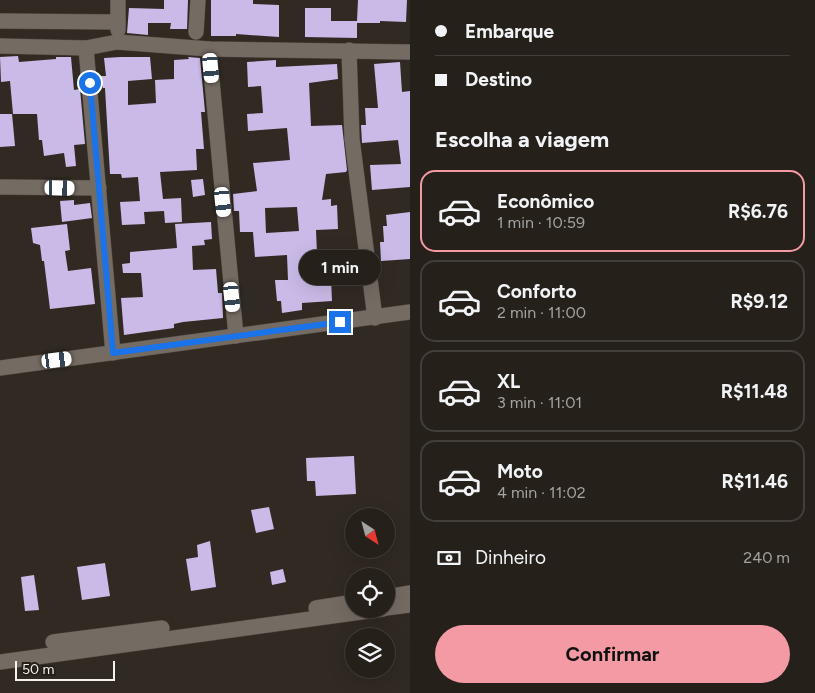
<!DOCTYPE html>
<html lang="pt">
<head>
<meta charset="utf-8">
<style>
	body { margin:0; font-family:Figtree,sans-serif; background:#2d2823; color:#f1f3f6; height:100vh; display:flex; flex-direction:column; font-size:19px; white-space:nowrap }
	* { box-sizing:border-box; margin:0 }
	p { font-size:16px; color:#a3a3a2 }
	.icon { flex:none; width:28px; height:28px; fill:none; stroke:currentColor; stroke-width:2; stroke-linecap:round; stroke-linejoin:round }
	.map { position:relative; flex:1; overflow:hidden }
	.panel { display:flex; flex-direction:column; background:#25201a; width:405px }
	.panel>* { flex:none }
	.banner { display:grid; align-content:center; height:110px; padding:0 25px; background:#25201a }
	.needle { width:32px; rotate:144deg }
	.controls { position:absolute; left:345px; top:508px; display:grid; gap:10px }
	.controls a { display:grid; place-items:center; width:50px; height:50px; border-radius:50%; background:#25201a; box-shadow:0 5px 20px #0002,0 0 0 1px #423e39; font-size:25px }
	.scale { position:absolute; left:15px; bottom:12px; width:100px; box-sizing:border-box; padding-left:5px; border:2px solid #f7f2ed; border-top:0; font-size:14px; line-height:18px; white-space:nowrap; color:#f7f2ed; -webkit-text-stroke:4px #272019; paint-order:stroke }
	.end { position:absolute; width:22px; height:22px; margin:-11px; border:6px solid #1a73e8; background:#fff; box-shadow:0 0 0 2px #fff }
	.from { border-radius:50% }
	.bubble { position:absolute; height:35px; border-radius:18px; background:#25201a; box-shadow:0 5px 20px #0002,0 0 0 1px #423e39; font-size:16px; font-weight:700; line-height:35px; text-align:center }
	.car { position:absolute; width:15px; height:30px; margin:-15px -8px; border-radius:6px; box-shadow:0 0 4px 1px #0007; background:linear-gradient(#fff 24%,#345 0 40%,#fff 0 76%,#345 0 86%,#fff 0) }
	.banner b { display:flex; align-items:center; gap:18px; height:48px; font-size:19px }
	.banner b+b { border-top:1px solid #423e39 }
	.banner i { width:12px; height:12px; background:#f1f3f6 }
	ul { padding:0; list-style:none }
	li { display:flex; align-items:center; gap:15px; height:82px; margin:0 10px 8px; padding:0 15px; border:2px solid #423e39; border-radius:15px }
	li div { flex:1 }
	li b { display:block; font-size:19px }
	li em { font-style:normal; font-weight:700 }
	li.current { border-color:#f49aa4 }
	li>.icon { width:45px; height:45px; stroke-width:1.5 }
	h2 { padding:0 25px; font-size:22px; line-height:60px }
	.pay { display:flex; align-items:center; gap:12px; height:55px; padding:0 25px; font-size:19px }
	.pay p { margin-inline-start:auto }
	.action { display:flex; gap:10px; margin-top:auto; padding:10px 25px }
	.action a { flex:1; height:58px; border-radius:30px; background:#f49aa4; color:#111; font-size:20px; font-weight:700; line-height:58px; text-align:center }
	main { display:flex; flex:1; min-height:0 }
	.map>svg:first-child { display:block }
</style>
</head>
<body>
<main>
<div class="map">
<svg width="410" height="693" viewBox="0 0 410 693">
	<rect width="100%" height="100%" fill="#312a23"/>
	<g fill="#cabae8" fill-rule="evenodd">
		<path d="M164 0H188L187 29H170L171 23H148V35L127 33 129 8 164 9Z"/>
		<path d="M211 0H253V4L279 5V37L236 34V36H211Z"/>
		<path d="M358 0H407L406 22 380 21V23H357V38L305 37V8H331V21H357Z"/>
		<path d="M18 56 19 62 56 59V57H71L74 90 80 89 85 144 74 145 76 166 66 167 64 153 44 156 42 140H39L37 114H13L10 81 1 82 0 57Z"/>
		<path d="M121 57H150L152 79 128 81V105L156 103 155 80 174 79V60L189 59 188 57 200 58 205 112H201L204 149H196L197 170 160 172 163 199 181 198 182 222 165 223 164 211 144 212 145 224 122 225 120 202 140 201 138 177 122 178 121 174H110L105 88H103L101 76H106L104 58Z"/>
		<path d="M276 60V67L337 64 338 79 309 83 311 126 342 125 347 170 346 172 326 174 322 200 331 199V206L337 205 338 229 316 230 317 254 333 253V266L359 265 360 276 331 278 332 301 302 303V310L282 313 281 301H277L275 280H288L287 255 255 257 253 232H240L239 211H234L233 194 257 191 253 163 290 160 287 128 248 131 247 114 263 113 261 86 248 87 247 62ZM297 207 299 231 266 233 265 208Z"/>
		<path d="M400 62 402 92 410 91V187L372 190 370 165 401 164 398 140 362 143 361 125H366L365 108H378L374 64Z"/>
		<path d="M0 114H12L15 146 0 147Z"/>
		<path d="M203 179 205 195 193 197 191 180Z"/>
		<path d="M74 200V205L90 203 92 218 62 222 60 201Z"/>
		<path d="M410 212V259L381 261 380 242H384L383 226H387L386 215Z"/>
		<path d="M211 222 212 239 204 240 205 245 192 246 193 270 216 269 218 293H222L223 318 183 322 174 324V328L124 335 121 298 143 297 141 273H123L122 264 130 263V252L177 248 175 224Z"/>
		<path d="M67 224 70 250 65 251 68 271 91 268 95 304 50 309 44 261H42L40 245 33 243 31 228Z"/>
		<path d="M354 456 356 494 316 496 315 481H307L306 458Z"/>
		<path d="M269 507 274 529 256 533 251 510Z"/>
		<path d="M210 541 216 587 191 591 186 559 198 557 197 545Z"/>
		<path d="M105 563 110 596 82 600 77 567Z"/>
		<path d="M283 569 286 582 272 585 270 572Z"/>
		<path d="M34 575 39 610 25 611 21 577Z"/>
	</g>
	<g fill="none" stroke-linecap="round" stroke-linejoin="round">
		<g stroke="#4e4842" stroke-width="16">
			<g id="minor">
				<path d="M0 21 118 22"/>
				<path d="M118 30V0"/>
				<path d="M196 32 198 0"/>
				<path d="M0 46 86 48 117 42 209 49 410 52"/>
				<path d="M86 48 113 353"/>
				<path d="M209 49 236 336"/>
				<path d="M349 50 352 139 375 318"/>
				<path d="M0 187 99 188"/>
				<path d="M0 368 410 312"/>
				<path d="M386 597 410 593"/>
				<path d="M316 608 354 602"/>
				<path d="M386 608 410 605"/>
				<path d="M53 642 162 628"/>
				<path d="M0 662 383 609"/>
			</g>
		</g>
		<use href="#minor" stroke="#746b63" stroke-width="15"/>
	</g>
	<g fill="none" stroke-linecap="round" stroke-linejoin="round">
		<path stroke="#1a73e8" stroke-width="6" d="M90 83 113 353 340 322"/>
	</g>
</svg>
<div class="controls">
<a><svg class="needle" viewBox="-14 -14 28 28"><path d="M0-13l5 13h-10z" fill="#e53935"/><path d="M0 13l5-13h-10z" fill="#a3a3a2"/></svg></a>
<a><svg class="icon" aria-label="locate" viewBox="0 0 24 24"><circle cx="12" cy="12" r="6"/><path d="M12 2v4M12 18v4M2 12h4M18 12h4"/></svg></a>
<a><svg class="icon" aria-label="layers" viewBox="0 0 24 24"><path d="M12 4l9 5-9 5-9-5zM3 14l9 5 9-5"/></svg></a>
</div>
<div class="scale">50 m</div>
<i class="end from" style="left:90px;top:83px"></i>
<i class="end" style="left:340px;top:322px"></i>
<div class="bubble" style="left:299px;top:250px;width:82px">1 min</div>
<i class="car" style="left:211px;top:68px;rotate:175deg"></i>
<i class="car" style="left:60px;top:188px;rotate:91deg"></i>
<i class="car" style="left:223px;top:202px;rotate:174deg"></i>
<i class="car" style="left:232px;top:297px;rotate:174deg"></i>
<i class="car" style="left:57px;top:360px;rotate:83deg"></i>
</div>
<section class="panel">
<div class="banner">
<b><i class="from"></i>Embarque</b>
<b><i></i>Destino</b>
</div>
<h2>Escolha a viagem</h2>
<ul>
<li class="current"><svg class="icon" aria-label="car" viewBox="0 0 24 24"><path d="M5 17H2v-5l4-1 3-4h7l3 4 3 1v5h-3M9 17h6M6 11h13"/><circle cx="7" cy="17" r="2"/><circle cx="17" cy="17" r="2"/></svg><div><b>Econômico</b><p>1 min · 10:59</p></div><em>R$6.76</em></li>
<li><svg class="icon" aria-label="car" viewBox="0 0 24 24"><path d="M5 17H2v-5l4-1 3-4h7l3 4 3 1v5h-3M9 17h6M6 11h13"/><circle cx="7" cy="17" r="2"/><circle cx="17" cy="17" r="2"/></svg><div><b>Conforto</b><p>2 min · 11:00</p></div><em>R$9.12</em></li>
<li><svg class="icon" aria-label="car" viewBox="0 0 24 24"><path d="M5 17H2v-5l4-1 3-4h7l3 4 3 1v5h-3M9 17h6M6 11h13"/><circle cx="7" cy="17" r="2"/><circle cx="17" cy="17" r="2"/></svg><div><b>XL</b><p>3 min · 11:01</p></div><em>R$11.48</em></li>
<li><svg class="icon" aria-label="car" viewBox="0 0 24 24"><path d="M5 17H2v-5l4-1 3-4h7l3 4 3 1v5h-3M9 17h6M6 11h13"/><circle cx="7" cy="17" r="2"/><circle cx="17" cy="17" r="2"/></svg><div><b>Moto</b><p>4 min · 11:02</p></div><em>R$11.46</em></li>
</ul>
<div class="pay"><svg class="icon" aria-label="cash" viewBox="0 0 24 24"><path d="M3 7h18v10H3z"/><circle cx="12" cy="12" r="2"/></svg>Dinheiro<p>240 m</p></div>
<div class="action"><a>Confirmar</a></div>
</section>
</main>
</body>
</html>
